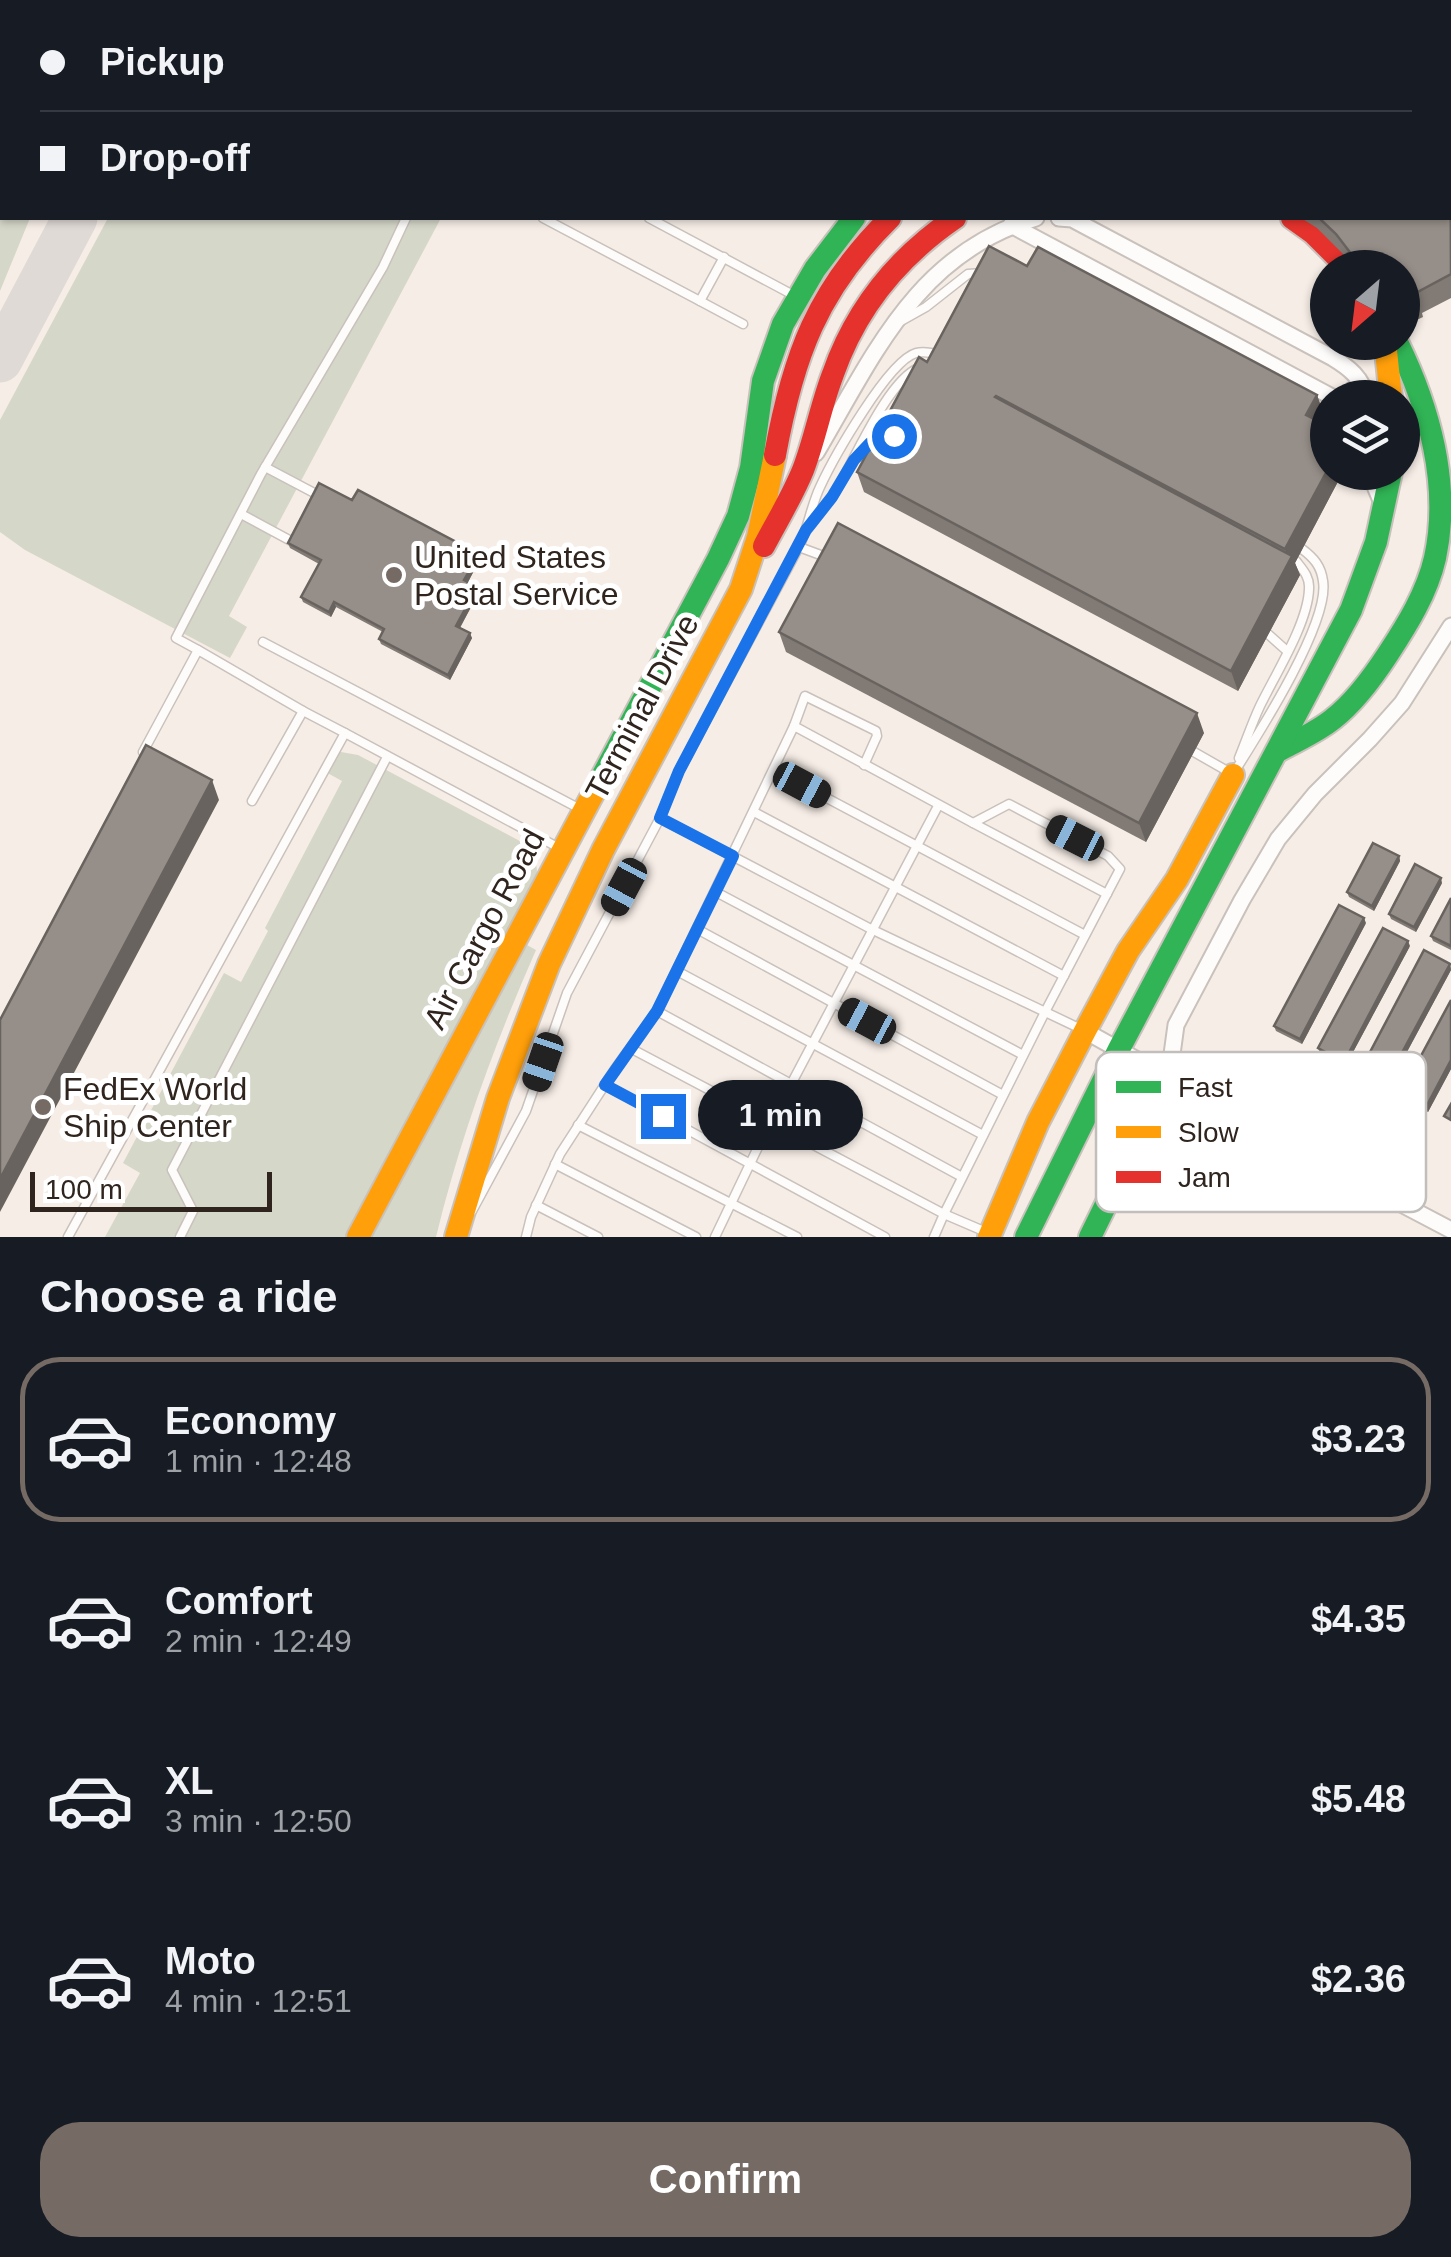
<!DOCTYPE html>
<html lang="en">
<head>
<meta charset="utf-8">
<style>
	body { margin:0; font-family:Helvetica,sans-serif; background:#20242c; color:#f1f3f6; height:100vh; display:flex; flex-direction:column; font-size:38px; white-space:nowrap }
	* { box-sizing:border-box; margin:0 }
	p { font-size:32px; color:#9ea1a6 }
	.icon { flex:none; width:55px; height:55px; fill:none; stroke:currentColor; stroke-width:2; stroke-linecap:round; stroke-linejoin:round }
	.map { position:relative; height:1237px; overflow:hidden }
	.side { display:flex; flex-direction:column; background:#171b24; flex:1 }
	.side>* { flex:none }
	.guide { position:absolute; left:0px; top:0px; width:1452px; height:220px; box-shadow:0 2px 8px #0004; display:grid; align-content:center; height:220px; padding:0 40px; background:#171b24 }
	.needle { width:65px; rotate:208deg }
	.controls { position:absolute; left:1310px; top:250px; display:grid; gap:20px }
	.controls a { display:grid; place-items:center; width:110px; height:110px; border-radius:50%; background:#171b24; box-shadow:0 2px 8px #0004; font-size:50px }
	.scale { position:absolute; left:30px; bottom:25px; width:242px; box-sizing:border-box; padding-left:10px; border:5px solid #2f251e; border-top:0; font-size:28px; line-height:35px; white-space:nowrap; color:#2f251e; -webkit-text-stroke:8px #fff; paint-order:stroke }
	.end { position:absolute; width:45px; height:45px; margin:-22px; border:12px solid #1a73e8; background:#fff; box-shadow:0 0 0 5px #fff }
	.from { border-radius:50% }
	.bubble { position:absolute; height:70px; border-radius:35px; background:#171b24; box-shadow:0 2px 8px #0004; font-size:32px; font-weight:600; line-height:70px; text-align:center }
	.car { position:absolute; width:30px; height:60px; margin:-30px -15px; border-radius:12px; box-shadow:0 0 8px 2px #0007; background:linear-gradient(#222 24%,#8ab4d8 0 40%,#222 0 76%,#8ab4d8 0 86%,#222 0) }
	.guide b { display:flex; align-items:center; gap:35px; height:95px; font-size:38px }
	.guide b+b { border-top:2px solid #363941 }
	.guide i { width:25px; height:25px; background:#f1f3f6 }
	ul { padding:0; list-style:none }
	li { display:flex; align-items:center; gap:30px; height:165px; margin:0 20px 15px; padding:0 20px; border:5px solid transparent; border-radius:40px }
	li div { flex:1 }
	li b { display:block; font-size:38px }
	li em { font-style:normal; font-weight:600 }
	li.on { border-color:#756b64 }
	li>.icon { width:90px; height:90px; stroke-width:1.5 }
	h2 { padding:0 40px; font-size:45px; line-height:120px }
	.cta { display:flex; gap:20px; margin-top:auto; padding:20px 40px }
	.cta a { flex:1; height:115px; border-radius:40px; background:#756b64; color:#fff; font-size:40px; font-weight:600; line-height:115px; text-align:center }
	.map>svg:first-child { display:block }
</style>
</head>
<body>
<div class="map">
<svg width="1451" height="1237" viewBox="0 0 1451 1237">
	<rect width="100%" height="100%" fill="#f6ede6"/>
	<g fill="#d5d7c9">
		<path d="M2 93V218H30L0 291V94Z"/>
		<path d="M108 218H441L229 616 247 627 230 658 25 550 0 532V420Z"/>
		<path d="M341 752 358 755 518 840C531 849 538 860 537 877L349 1237H105L140 1173 123 1163 224 973 241 982 268 931 265 928 342 781 322 770 321 766 327 758Z"/>
		<path d="M527 945 536 950C495 1043 460 1138 436 1237H372Z"/>
	</g>
	<g fill="none" stroke-linecap="round" stroke-linejoin="round">
		<g stroke="#e0dad6" stroke-width="45">
			<path d="M813 0 819 2"/>
			<path d="M0 1 3 2"/>
			<path d="M189 2 191 0"/>
			<path d="M0 360 75 218"/>
		</g>
		<g stroke="#c9c1bb" stroke-width="11">
			<g id="lane">
				<path d="M623 0 627 2"/>
				<path d="M536 2 537 0"/>
				<path d="M543 218 700 301 724 257"/>
				<path d="M649 218 795 296"/>
				<path d="M700 301 743 324"/>
				<path d="M901 321 926 307 968 274 982 273"/>
				<path d="M857 457 870 443 881 438"/>
				<path d="M265 467 318 495"/>
				<path d="M241 514 293 542"/>
				<path d="M809 527C817 517 826 506 833 496 852 466 887 380 919 368"/>
				<path d="M799 547 826 557"/>
				<path d="M1268 634 1287 651"/>
				<path d="M263 642 582 810"/>
				<path d="M198 650 176 638 261 474 383 267 406 218"/>
				<path d="M794 726 805 696 876 731 877 736 864 765"/>
				<path d="M345 733 561 849"/>
				<path d="M1194 752 1229 772"/>
				<path d="M1239 758C1246 741 1252 723 1260 706 1275 675 1308 623 1309 589 1310 577 1303 570 1296 561"/>
				<path d="M774 770 1085 935"/>
				<path d="M1235 771C1259 733 1330 622 1323 581 1321 566 1314 558 1302 549"/>
				<path d="M252 801 303 711"/>
				<path d="M754 812 1064 976"/>
				<path d="M660 818 871 929 1081 1029"/>
				<path d="M973 823 1107 894"/>
				<path d="M716 892 1023 1055"/>
				<path d="M697 929 1003 1095"/>
				<path d="M677 971 983 1135"/>
				<path d="M657 1011 962 1177"/>
				<path d="M605 1085 885 1237"/>
				<path d="M578 1125 797 1237"/>
				<path d="M1313 1156 1348 1084"/>
				<path d="M555 1164 696 1237"/>
				<path d="M536 1205 598 1237"/>
				<path d="M472 1211 526 1111 567 993 660 818 679 771 799 547C808 528 811 506 820 487 833 459 888 361 916 353 923 351 933 353 940 355"/>
				<path d="M68 1237 345 733 303 711 198 650 143 752"/>
				<path d="M180 1237 193 1211 172 1170 387 757"/>
				<path d="M526 1237 531 1217 560 1154 615 1069 657 1011 794 726 973 823 1009 804 1108 856 1120 869 1045 1012 944 1214 630 1048"/>
				<path d="M715 1237 759 1145 938 806"/>
				<path d="M934 1237 944 1214 986 1232"/>
			</g>
		</g>
		<g stroke="#c9c1bb" stroke-width="19">
			<g id="street">
				<path d="M1059 218 1072 219 1333 358C1348 367 1363 378 1366 398"/>
				<path d="M1011 225 1334 398"/>
				<path d="M816 453C874 355 917 253 1036 218"/>
				<path d="M1369 472 1385 510"/>
				<path d="M1085 1031 1312 1157 1451 1230"/>
				<path d="M1169 1076 1176 1025 1242 900 1278 839 1315 794 1370 739 1402 703 1451 626"/>
			</g>
		</g>
		<g stroke="#c9c1bb" stroke-width="26">
			<g id="fast">
				<path d="M1280 750C1298 740 1317 732 1333 719 1355 702 1373 677 1388 654 1407 625 1427 593 1435 558 1451 485 1429 407 1397 342"/>
				<path d="M595 790 718 559 738 516 751 468 763 381 783 324 815 269 854 218"/>
				<path d="M1026 1237 1119 1049 1351 610 1376 542 1391 472"/>
				<path d="M1090 1237 1169 1076"/>
			</g>
		</g>
		<g stroke="#c9c1bb" stroke-width="26">
			<g id="slow">
				<path d="M1382 342 1386 351 1391 398"/>
				<path d="M358 1237 595 790"/>
				<path d="M456 1237 498 1098 549 964 603 850 741 589 758 537 775 455"/>
				<path d="M989 1237 1038 1122 1085 1031 1128 951 1177 879 1233 775"/>
			</g>
		</g>
		<g stroke="#c9c1bb" stroke-width="26">
			<g id="jam">
				<path d="M1292 218 1313 233 1348 268"/>
				<path d="M775 455C793 356 817 290 890 218"/>
				<path d="M764 546C777 521 792 497 803 470 815 439 821 405 833 374 856 308 898 257 955 218"/>
			</g>
		</g>
		<use href="#lane" stroke="#fefcfb" stroke-width="8"/>
		<use href="#street" stroke="#fefcfb" stroke-width="15"/>
		<use href="#fast" stroke="#30b455" stroke-width="22"/>
		<use href="#slow" stroke="#ff9f0a" stroke-width="22"/>
		<use href="#jam" stroke="#e5322d" stroke-width="22"/>
	</g>
	<g fill="#817a75">
		<path d="M1451 60V298L1422 313 1423 317 1402 327V268H1354L1343 254 1317 228 1301 218H1450Z"/>
		<path d="M1027 266 1317 395 1324 415 1320 422 1328 472H1343L1295 563 1300 575 1238 691 864 492 857 472 927 362Z"/>
		<path d="M352 500 479 554 480 559 468 582 479 592 460 628 472 638 450 680 381 644 379 639 383 632 336 607 331 617 303 602 301 597 319 564 290 548 288 543Z"/>
		<path d="M779 632 1204 733 1146 842 786 652Z"/>
		<path d="M1399 856 1400 861 1374 911 1349 897 1347 892Z"/>
		<path d="M1442 883 1416 932 1391 919 1389 914Z"/>
		<path d="M1451 898V950L1433 941 1431 936Z"/>
		<path d="M1366 923 1302 1044 1276 1031 1274 1026Z"/>
		<path d="M1410 946 1345 1067 1320 1053 1318 1048Z"/>
		<path d="M1450 964 1451 970 1387 1089 1361 1076 1360 1071Z"/>
		<path d="M1451 1000V1069L1428 1112 1403 1098 1401 1093Z"/>
	</g>
	<g fill="#69635f">
		<path d="M1317 395 1324 415 1313 434 1306 415Z"/>
		<path d="M1328 469V472H1343L1295 563 1300 575 1238 691 1231 671 1289 561 1285 549Z"/>
		<path d="M479 554 480 559 466 586 464 580Z"/>
		<path d="M477 587 479 592 458 631 456 626Z"/>
		<path d="M334 602 336 607 331 617 329 612Z"/>
		<path d="M470 633 472 638 450 680 448 675Z"/>
		<path d="M1197 713 1204 733 1146 842 1139 823Z"/>
		<path d="M212 780 219 800 0 1212V1179Z"/>
		<path d="M1399 856 1400 861 1374 911 1372 906Z"/>
		<path d="M1441 878 1442 883 1416 932 1414 927Z"/>
		<path d="M1364 918 1366 923 1302 1044 1300 1039Z"/>
		<path d="M1408 941 1410 946 1345 1067 1344 1062Z"/>
		<path d="M1450 964 1451 970 1387 1089 1385 1084Z"/>
		<path d="M1451 1060V1069L1428 1112 1426 1107Z"/>
	</g>
	<g fill="#968e88" stroke="#69635f" stroke-width="2.5">
		<path d="M562 0H598L597 2H561Z"/>
		<path d="M967 0H1009L1010 2H968Z"/>
		<path d="M1016 0H1367L1371 2H1016Z"/>
		<path d="M1450 59 1451 274 1414 294 1416 297 1402 304V268H1362L1336 234 1319 218H1450Z"/>
		<path d="M989 246 1027 266 1038 247 1317 395 1306 415 1328 426V469L1285 549 996 396 995 397 1292 556 1231 671 857 472 919 357 927 362Z"/>
		<path d="M319 483 352 500 358 490 479 554 464 580 477 587 456 626 470 633 448 675 379 639 384 629 334 602 329 612 301 597 321 560 288 543Z"/>
		<path d="M838 523 1197 713 1139 823 779 632Z"/>
		<path d="M146 745 212 780 0 1179V1020Z"/>
		<path d="M1373 843 1399 856 1372 906 1347 892Z"/>
		<path d="M1415 864 1441 878 1414 927 1389 914Z"/>
		<path d="M1451 898V946L1431 936Z"/>
		<path d="M1339 905 1364 918 1300 1039 1274 1026Z"/>
		<path d="M1383 928 1408 941 1344 1062 1318 1048Z"/>
		<path d="M1424 950 1450 964 1385 1084 1360 1071Z"/>
		<path d="M1451 1000V1060L1426 1107 1401 1093Z"/>
		<path d="M1451 1104V1120L1444 1116Z"/>
	</g>
	<g fill="none" stroke-linecap="round" stroke-linejoin="round">
		<path stroke="#1a73e8" stroke-width="12" d="M663 1116 605 1085 657 1011 733 856 660 818 679 771 806 530 832 497 854 460 870 443 894 436"/>
	</g>
	<g fill="#756b64" stroke="#fff" stroke-width="4">
		<circle cx="394" cy="575" r="10"/>
		<circle cx="43" cy="1107" r="10"/>
	</g>
	<g text-anchor="middle" stroke-width="10" stroke-linejoin="round" paint-order="stroke">
		<g font-size="32" fill="#2f251e" stroke="#fff" text-anchor="start">
			<text x="414" y="568">United States<tspan x="414" dy="37">Postal Service</tspan></text>
			<text x="63" y="1100">FedEx World<tspan x="63" dy="37">Ship Center</tspan></text>
		</g>
		<g font-size="32" fill="#2f251e" stroke="#fff">
			<text transform="translate(642 707) rotate(-62)" y="11">Terminal Drive</text>
			<text transform="translate(484 929) rotate(-62)" y="11">Air Cargo Road</text>
		</g>
	</g>
	<rect x="1096" y="1052" width="330" height="160" rx="15" fill="#fff" stroke="#c1bebc" stroke-width="2.5"/>
	<rect x="1116" y="1081" width="45" height="12" fill="#30b455"/>
	<rect x="1116" y="1126" width="45" height="12" fill="#ff9f0a"/>
	<rect x="1116" y="1171" width="45" height="12" fill="#e5322d"/>
	<g font-size="28" fill="#2f251e">
		<text x="1178" y="1097">Fast</text>
		<text x="1178" y="1142">Slow</text>
		<text x="1178" y="1187">Jam</text>
	</g>
</svg>
<div class="controls">
<a><svg class="needle" viewBox="-14 -14 28 28"><path d="M0-13l5 13h-10z" fill="#e53935"/><path d="M0 13l5-13h-10z" fill="#9ea1a6"/></svg></a>
<a><svg class="icon" aria-label="layers" viewBox="0 0 24 24"><path d="M12 4l9 5-9 5-9-5zM3 14l9 5 9-5"/></svg></a>
</div>
<div class="scale">100 m</div>
<i class="end from" style="left:894px;top:436px"></i>
<i class="end" style="left:663px;top:1116px"></i>
<div class="bubble" style="left:698px;top:1080px;width:165px">1 min</div>
<i class="car" style="left:802px;top:785px;rotate:118deg"></i>
<i class="car" style="left:1075px;top:838px;rotate:297deg"></i>
<i class="car" style="left:624px;top:887px;rotate:208deg"></i>
<i class="car" style="left:867px;top:1021px;rotate:298deg"></i>
<i class="car" style="left:543px;top:1062px;rotate:199deg"></i>
<div class="guide">
<b><i class="from"></i>Pickup</b>
<b><i></i>Drop-off</b>
</div>
</div>
<section class="side">
<h2>Choose a ride</h2>
<ul>
<li class="on"><svg class="icon" aria-label="car" viewBox="0 0 24 24"><path d="M5 17H2v-5l4-1 3-4h7l3 4 3 1v5h-3M9 17h6M6 11h13"/><circle cx="7" cy="17" r="2"/><circle cx="17" cy="17" r="2"/></svg><div><b>Economy</b><p>1 min · 12:48</p></div><em>$3.23</em></li>
<li><svg class="icon" aria-label="car" viewBox="0 0 24 24"><path d="M5 17H2v-5l4-1 3-4h7l3 4 3 1v5h-3M9 17h6M6 11h13"/><circle cx="7" cy="17" r="2"/><circle cx="17" cy="17" r="2"/></svg><div><b>Comfort</b><p>2 min · 12:49</p></div><em>$4.35</em></li>
<li><svg class="icon" aria-label="car" viewBox="0 0 24 24"><path d="M5 17H2v-5l4-1 3-4h7l3 4 3 1v5h-3M9 17h6M6 11h13"/><circle cx="7" cy="17" r="2"/><circle cx="17" cy="17" r="2"/></svg><div><b>XL</b><p>3 min · 12:50</p></div><em>$5.48</em></li>
<li><svg class="icon" aria-label="car" viewBox="0 0 24 24"><path d="M5 17H2v-5l4-1 3-4h7l3 4 3 1v5h-3M9 17h6M6 11h13"/><circle cx="7" cy="17" r="2"/><circle cx="17" cy="17" r="2"/></svg><div><b>Moto</b><p>4 min · 12:51</p></div><em>$2.36</em></li>
</ul>
<div class="cta"><a>Confirm</a></div>
</section>
</body>
</html>
